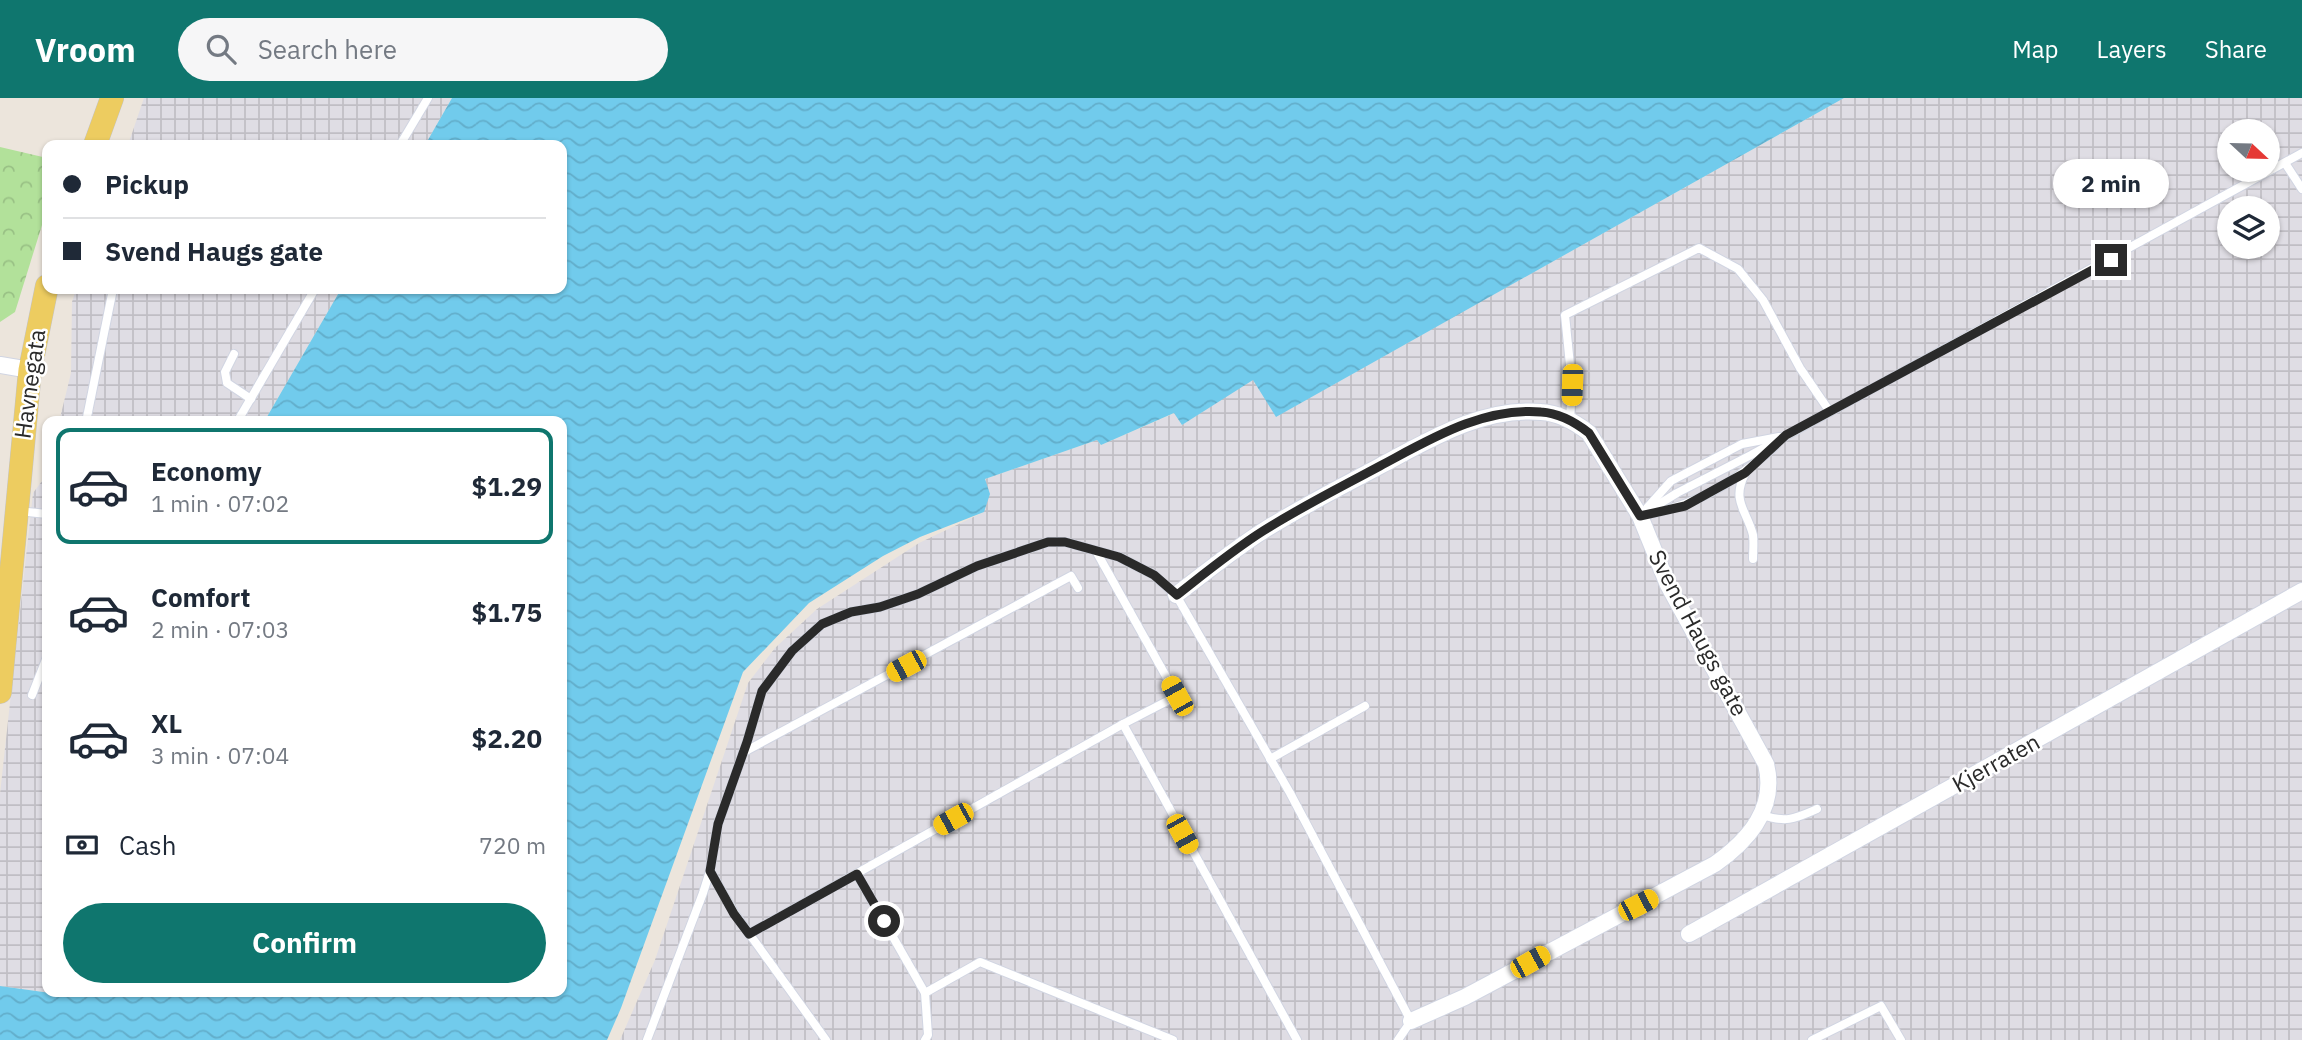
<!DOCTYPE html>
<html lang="en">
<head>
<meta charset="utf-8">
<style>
	body { margin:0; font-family:"IBM Plex Sans",sans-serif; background:#f6f6f7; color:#1f2937; height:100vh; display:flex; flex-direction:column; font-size:26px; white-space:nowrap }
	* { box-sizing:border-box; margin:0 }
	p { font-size:23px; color:#747a83 }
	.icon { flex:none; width:38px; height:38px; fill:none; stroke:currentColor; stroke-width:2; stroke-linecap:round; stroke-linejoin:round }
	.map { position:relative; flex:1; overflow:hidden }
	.panel { position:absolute; left:42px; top:318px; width:525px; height:581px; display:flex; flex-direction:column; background:#fff; border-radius:14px; box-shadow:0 2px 5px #0004 }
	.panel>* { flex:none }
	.hud { position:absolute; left:42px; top:42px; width:525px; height:154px; border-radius:14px; box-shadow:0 2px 5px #0004; display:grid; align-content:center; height:154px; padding:0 21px; background:#fff }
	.needle { width:46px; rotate:112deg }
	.fabs { position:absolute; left:2217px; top:21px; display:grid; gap:14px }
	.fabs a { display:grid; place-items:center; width:63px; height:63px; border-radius:50%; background:#fff; box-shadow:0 2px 5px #0004; font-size:35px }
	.end { position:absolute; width:32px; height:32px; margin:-16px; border:9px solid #2a2a2a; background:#fff; box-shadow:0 0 0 4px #fff }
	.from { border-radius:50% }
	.bubble { position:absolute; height:49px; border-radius:24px; background:#fff; box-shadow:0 2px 5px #0004; font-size:23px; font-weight:700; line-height:49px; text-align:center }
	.car { position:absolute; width:21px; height:42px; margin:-21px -10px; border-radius:9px; box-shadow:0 0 5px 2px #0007; background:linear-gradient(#f5c518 24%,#345 0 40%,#f5c518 0 76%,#345 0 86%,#f5c518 0) }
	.hud b { display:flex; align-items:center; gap:24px; height:66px; font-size:26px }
	.hud b+b { border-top:2px solid #e0e1e3 }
	.hud i { width:18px; height:18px; background:#1f2937 }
	ul { padding:12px 0 0; list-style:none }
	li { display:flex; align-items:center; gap:21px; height:116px; margin:0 14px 10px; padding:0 7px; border:4px solid transparent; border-radius:14px }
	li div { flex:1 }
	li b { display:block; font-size:26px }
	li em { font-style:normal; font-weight:700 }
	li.active { border-color:#0f766e }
	li>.icon { width:63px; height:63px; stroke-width:1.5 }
	.pay { display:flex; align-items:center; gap:18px; height:77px; padding:0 21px; font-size:26px }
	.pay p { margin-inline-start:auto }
	.primary-button { display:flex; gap:14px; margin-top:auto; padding:14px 21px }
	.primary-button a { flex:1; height:80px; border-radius:42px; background:#0f766e; color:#fff; font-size:28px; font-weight:700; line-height:80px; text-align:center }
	header { display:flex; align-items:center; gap:42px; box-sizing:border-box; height:98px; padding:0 35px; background:#0f766e; color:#fff }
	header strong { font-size:33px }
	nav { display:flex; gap:38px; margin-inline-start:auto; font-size:24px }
	.search { width:490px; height:63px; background:#f6f6f7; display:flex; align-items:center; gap:18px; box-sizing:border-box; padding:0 24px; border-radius:38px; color:#747a83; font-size:26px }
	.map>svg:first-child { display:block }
</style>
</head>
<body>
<header>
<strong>Vroom</strong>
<div class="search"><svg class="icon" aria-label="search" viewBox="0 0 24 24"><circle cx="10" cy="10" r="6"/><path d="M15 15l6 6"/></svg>Search here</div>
<nav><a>Map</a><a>Layers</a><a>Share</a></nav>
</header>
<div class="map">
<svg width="2302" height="942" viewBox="0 0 2302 942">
	<defs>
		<pattern id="industrial-grid" width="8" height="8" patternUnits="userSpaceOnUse" patternTransform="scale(1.75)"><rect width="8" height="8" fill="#dfdde4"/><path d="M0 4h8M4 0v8" fill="none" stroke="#c0bec4"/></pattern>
		<pattern id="park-crowns" width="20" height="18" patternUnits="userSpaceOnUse" patternTransform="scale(1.75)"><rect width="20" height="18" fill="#b2e19a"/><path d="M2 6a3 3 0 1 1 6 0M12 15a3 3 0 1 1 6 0" fill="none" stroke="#99c185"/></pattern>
		<pattern id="water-waves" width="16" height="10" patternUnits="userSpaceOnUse" patternTransform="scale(1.75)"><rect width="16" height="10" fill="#71cbec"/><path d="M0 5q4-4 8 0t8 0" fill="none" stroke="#62aecb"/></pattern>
	</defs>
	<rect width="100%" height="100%" fill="#ece5dc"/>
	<g fill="url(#industrial-grid)" fill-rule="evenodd">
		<path d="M144 0H452L425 47H128Z"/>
		<path d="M1844 0H2302V942H620L655 862 748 585 775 550 817 511 919 445 984 414 985 381 1097 342 1101 347 1175 315 1182 327 1253 281 1277 318ZM2230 33H2268V72H2230ZM2230 110H2268V149H2230Z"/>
		<path d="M76 191H341L264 324H59L71 275 72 204Z"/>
		<path d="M47 370V894H67L66 897 0 888V696L33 395 45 379Z"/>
	</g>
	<path fill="url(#park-crowns)" d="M0 49 47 60V111L15 214 0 224Z"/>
	<path fill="url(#water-waves)" d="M452 0H1844L1276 319 1253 282 1182 327 1174 315 1101 347 1097 342 985 381 990 396 984 414 920 439 883 458 809 505 743 574 621 910 607 942H0V888L65 897 67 894H562V324H264L341 191H562V47H425Z"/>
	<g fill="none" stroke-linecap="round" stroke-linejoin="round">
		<g stroke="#d1d5e2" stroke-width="10">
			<g id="service">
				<path d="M400 47 428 0"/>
				<path d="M2285 65 2302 91"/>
				<path d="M234 256 225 274 227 285 251 301"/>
				<path d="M1570 322 1572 287 1565 217 1699 150 1738 171 1763 202 1800 270 1830 314"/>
				<path d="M86 324 113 191"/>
				<path d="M237 324 315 191"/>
				<path d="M1745 376C1731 403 1747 413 1753 437 1754 445 1753 453 1753 461"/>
				<path d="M1647 410 1671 383 1742 346 1779 339"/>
				<path d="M18 413 47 416"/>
				<path d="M1645 417C1700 406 1735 384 1776 347"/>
				<path d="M1640 418 1677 395 1751 357 2302 55"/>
				<path d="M1096 453 1177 598 1123 626 1297 942"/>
				<path d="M47 505V507"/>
				<path d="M32 597 47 559"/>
				<path d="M744 654 1071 478 1078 490"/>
				<path d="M1270 661 1365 608"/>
				<path d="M1762 717C1786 725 1794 721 1817 711"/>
				<path d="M710 773 735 816 826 942"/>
				<path d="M857 776 925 895 928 937 925 942"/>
				<path d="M749 836 1123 626"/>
				<path d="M925 895 980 864 1173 942"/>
				<path d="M647 942 703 795 710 773 718 726 747 644 762 593 792 553 822 526 851 514 880 509 918 496 977 468 1048 444H1065L1119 459 1154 477 1176 497 1290 695 1411 923 1398 942"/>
				<path d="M1812 942 1881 908 1901 942"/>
			</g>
		</g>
		<g stroke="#d1d5e2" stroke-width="18">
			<g id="minor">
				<path d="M0 267 30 272"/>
				<path d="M1176 497C1205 475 1233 452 1263 433 1301 409 1341 389 1380 368 1429 342 1482 309 1541 314 1559 315 1575 324 1589 335L1640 418 1668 487 1766 666C1777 710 1749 742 1715 766L1465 899 1411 923"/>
				<path d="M1689 836 2302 493"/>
			</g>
		</g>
		<g stroke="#c3c3c3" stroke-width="24">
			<g id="primary">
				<path d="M95 47 112 0"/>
				<path d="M0 594 30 272 47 188"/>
			</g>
		</g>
		<use href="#service" stroke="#fff" stroke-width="8"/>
		<use href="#minor" stroke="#fff" stroke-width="16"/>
		<use href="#primary" stroke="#edcc60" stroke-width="23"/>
	</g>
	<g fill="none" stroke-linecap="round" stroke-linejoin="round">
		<path stroke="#2a2a2a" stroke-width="9" d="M884 823 857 776 749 836 734 816 710 773 718 726 747 644 762 593 792 553 822 526 851 514 880 509 918 496 977 468 1048 444H1065L1119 459 1154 477 1177 497C1205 475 1233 452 1263 433 1301 409 1341 389 1380 368 1429 342 1482 309 1541 314 1559 315 1575 324 1589 335L1640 418 1685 408 1732 382 1745 375 1786 337 2111 162"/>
	</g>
	<g text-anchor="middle" stroke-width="5" stroke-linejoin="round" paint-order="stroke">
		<g font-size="23" fill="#2a2a2a" stroke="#fff">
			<text transform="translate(30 286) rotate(-82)" y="8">Havnegata</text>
			<text transform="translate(1698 535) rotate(62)" y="8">Svend Haugs gate</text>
			<text transform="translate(1996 665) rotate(-29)" y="8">Kjerraten</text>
		</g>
	</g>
</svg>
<div class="fabs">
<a><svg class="needle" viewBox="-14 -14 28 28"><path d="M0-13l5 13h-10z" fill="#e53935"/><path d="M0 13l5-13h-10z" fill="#747a83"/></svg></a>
<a><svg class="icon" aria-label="layers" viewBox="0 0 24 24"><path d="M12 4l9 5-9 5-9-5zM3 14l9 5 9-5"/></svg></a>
</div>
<i class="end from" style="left:884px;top:823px"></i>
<i class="end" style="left:2111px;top:162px"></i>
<div class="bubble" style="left:2053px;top:61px;width:116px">2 min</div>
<i class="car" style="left:1572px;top:287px;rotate:182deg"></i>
<i class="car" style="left:906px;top:568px;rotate:242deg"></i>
<i class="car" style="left:1177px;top:598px;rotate:331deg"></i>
<i class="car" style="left:953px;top:721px;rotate:241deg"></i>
<i class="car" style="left:1182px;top:736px;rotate:151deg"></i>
<i class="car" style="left:1638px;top:807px;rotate:63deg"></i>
<i class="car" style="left:1530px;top:864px;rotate:61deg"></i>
<div class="hud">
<b><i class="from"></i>Pickup</b>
<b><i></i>Svend Haugs gate</b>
</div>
<section class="panel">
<ul>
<li class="active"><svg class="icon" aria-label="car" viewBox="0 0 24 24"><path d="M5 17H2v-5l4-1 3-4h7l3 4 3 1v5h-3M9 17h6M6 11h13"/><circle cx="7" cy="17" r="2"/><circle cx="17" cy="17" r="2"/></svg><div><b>Economy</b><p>1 min · 07:02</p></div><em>$1.29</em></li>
<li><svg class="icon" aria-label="car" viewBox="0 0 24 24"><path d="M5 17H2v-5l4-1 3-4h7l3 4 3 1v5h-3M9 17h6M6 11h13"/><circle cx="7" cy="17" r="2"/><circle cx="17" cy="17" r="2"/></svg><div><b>Comfort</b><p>2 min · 07:03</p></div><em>$1.75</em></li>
<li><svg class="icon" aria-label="car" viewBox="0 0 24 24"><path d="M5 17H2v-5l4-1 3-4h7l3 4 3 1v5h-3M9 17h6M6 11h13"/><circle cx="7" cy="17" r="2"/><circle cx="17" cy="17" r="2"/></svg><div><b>XL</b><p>3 min · 07:04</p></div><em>$2.20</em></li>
</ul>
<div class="pay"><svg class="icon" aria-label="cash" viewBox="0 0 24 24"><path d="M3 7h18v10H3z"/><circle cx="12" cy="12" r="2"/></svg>Cash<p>720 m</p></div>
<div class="primary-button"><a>Confirm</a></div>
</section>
</div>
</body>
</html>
